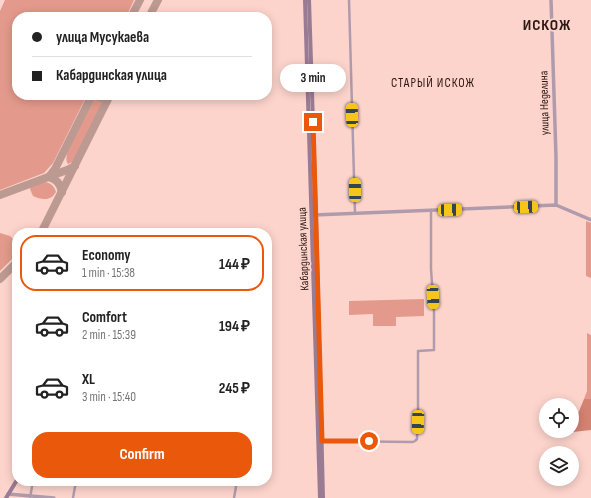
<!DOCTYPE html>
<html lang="en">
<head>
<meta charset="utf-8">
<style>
	body { margin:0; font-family:"Sofia Sans Condensed",sans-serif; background:#f2f2f2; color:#222; height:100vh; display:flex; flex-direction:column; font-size:15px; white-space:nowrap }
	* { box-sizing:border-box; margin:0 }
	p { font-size:13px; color:#767676 }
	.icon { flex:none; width:22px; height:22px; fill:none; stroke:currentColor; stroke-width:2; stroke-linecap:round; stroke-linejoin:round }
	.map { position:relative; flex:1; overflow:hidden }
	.details { position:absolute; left:12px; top:228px; width:260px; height:258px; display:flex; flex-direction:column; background:#fff; border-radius:16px; box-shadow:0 2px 10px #0003 }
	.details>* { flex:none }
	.banner { position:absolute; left:12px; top:12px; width:260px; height:88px; border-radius:16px; box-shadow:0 2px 10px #0003; display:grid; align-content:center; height:88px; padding:0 20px; background:#fff }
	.buttons { position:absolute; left:539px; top:398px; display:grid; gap:8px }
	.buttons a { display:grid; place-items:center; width:40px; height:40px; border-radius:50%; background:#fff; box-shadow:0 2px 10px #0003; font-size:20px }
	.end { position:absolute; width:18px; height:18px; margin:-9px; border:5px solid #ea580c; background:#fff; box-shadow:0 0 0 2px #fff }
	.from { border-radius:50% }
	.bubble { position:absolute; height:28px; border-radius:14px; background:#fff; box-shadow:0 2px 10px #0003; font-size:13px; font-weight:700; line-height:28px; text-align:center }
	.car { position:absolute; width:12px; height:24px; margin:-12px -6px; border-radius:5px; box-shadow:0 0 3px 1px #0007; background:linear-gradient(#f5c518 24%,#345 0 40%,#f5c518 0 76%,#345 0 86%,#f5c518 0) }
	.banner b { display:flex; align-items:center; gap:14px; height:38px; font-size:15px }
	.banner b+b { border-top:1px solid #e0e0e0 }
	.banner i { width:10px; height:10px; background:#222 }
	ul { padding:7px 0 0; list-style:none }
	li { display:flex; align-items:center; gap:12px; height:56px; margin:0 8px 6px; padding:0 12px; border:2px solid transparent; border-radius:16px }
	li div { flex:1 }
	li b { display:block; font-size:15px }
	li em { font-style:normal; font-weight:700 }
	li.on { border-color:#ea580c }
	li>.icon { width:36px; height:36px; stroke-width:1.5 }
	.cta { display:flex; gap:8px; margin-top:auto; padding:8px 20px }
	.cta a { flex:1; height:46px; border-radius:16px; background:#ea580c; color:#fff; font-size:16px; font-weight:700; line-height:46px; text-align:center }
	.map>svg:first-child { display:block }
</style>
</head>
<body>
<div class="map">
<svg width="591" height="498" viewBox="0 0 591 498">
	<rect width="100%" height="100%" fill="#fcd4cc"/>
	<g fill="#e39a8c">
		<path d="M5 0H134L126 17H17V95H87L53 163 44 173 0 190V11Z"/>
		<path d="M96 99H98L102 103 73 162 68 164C65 160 67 154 68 150L93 100Z"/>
		<path d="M45 182C51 183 54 186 56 192L53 196C47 201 40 199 33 196L30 189 31 187Z"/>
		<path d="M586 221 591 223V278L586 276Z"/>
		<path d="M0 233 10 236 17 243V254L0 271Z"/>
		<path d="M424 299V316L396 317V326H373V314L349 315V301Z"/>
		<path d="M587 333 591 335V399H584L587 391Z"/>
	</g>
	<path fill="#d48272" d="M584 399H591V430L573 432 572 428Z"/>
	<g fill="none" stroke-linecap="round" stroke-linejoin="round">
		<g stroke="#bc9a92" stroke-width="8">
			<path d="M131 17 140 0"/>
			<path d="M149 17 158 0"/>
			<path d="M96 95 107 101"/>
			<path d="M49 177 55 169 92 95"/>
			<path d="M49 177C57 180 60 183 62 192"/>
			<path d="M0 195 67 170 75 166"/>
			<path d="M41 233 110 95"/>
			<path d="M0 279 17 262"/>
		</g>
		<g stroke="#b09bad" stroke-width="2.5">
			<path d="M349 0 355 213"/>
			<path d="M322 441 413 442 415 441 417 439 418 411V351L434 350V312L431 269V210"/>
			<path d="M30 498 33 481"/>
			<path d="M73 498 76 481"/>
			<path d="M234 498 237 481"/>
		</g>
		<g stroke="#b09bad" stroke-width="3.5">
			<path d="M551 0 556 157V205"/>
			<path d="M314 215 556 205 591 220"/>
			<path d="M8 494 54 498"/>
		</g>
		<g stroke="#997b94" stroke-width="4">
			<path d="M305 0 320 498"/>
			<path d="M309 0 316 215 323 498"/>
			<path d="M6 498 17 480"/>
		</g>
	</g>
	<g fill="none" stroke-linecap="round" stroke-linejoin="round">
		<path stroke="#ea580c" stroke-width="5" d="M313 122 322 441H369"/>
	</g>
	<g text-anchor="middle" stroke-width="3.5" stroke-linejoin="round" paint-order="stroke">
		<g font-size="12" fill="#2d1712" stroke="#fcd4cc">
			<text transform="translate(544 103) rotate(-91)" y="4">улица Неделина</text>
			<text transform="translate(303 249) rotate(-92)" y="4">Кабардинская улица</text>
		</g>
		<g font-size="13" letter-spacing="1" fill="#2d1712" stroke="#fcd4cc">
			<text x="433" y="87">СТАРЫЙ ИСКОЖ</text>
		</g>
		<g font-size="16" font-weight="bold" letter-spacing="1" fill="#2d1712" stroke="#fcd4cc">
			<text x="547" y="30">ИСКОЖ</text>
		</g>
	</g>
</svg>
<div class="buttons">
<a><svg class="icon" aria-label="locate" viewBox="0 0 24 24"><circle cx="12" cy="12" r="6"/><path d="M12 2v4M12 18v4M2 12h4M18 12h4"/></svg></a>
<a><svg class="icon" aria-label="layers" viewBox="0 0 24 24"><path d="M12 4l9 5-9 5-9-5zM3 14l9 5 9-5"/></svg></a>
</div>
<i class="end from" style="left:369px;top:441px"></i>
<i class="end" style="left:313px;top:122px"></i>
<div class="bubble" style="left:280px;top:64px;width:66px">3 min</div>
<i class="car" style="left:352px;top:115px;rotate:358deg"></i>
<i class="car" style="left:355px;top:190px;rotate:359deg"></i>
<i class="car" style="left:526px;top:207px;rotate:87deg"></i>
<i class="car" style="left:450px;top:210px;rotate:88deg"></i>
<i class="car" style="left:433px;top:297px;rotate:177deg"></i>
<i class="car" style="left:418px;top:422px;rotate:182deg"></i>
<div class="banner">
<b><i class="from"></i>улица Мусукаева</b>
<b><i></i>Кабардинская улица</b>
</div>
<section class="details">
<ul>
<li class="on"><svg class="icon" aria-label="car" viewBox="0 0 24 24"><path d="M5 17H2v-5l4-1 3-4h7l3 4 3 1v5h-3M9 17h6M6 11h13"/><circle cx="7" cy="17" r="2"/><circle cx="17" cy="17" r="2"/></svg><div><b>Economy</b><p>1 min · 15:38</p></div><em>144 ₽</em></li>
<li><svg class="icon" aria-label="car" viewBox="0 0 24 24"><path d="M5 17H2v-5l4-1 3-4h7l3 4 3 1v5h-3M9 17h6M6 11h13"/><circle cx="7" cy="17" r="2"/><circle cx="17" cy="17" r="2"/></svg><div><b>Comfort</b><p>2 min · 15:39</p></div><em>194 ₽</em></li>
<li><svg class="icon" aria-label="car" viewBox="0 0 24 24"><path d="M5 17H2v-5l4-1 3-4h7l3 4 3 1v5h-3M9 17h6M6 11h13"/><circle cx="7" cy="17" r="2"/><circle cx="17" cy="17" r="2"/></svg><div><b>XL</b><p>3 min · 15:40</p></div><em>245 ₽</em></li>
</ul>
<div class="cta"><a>Confirm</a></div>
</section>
</div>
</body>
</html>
